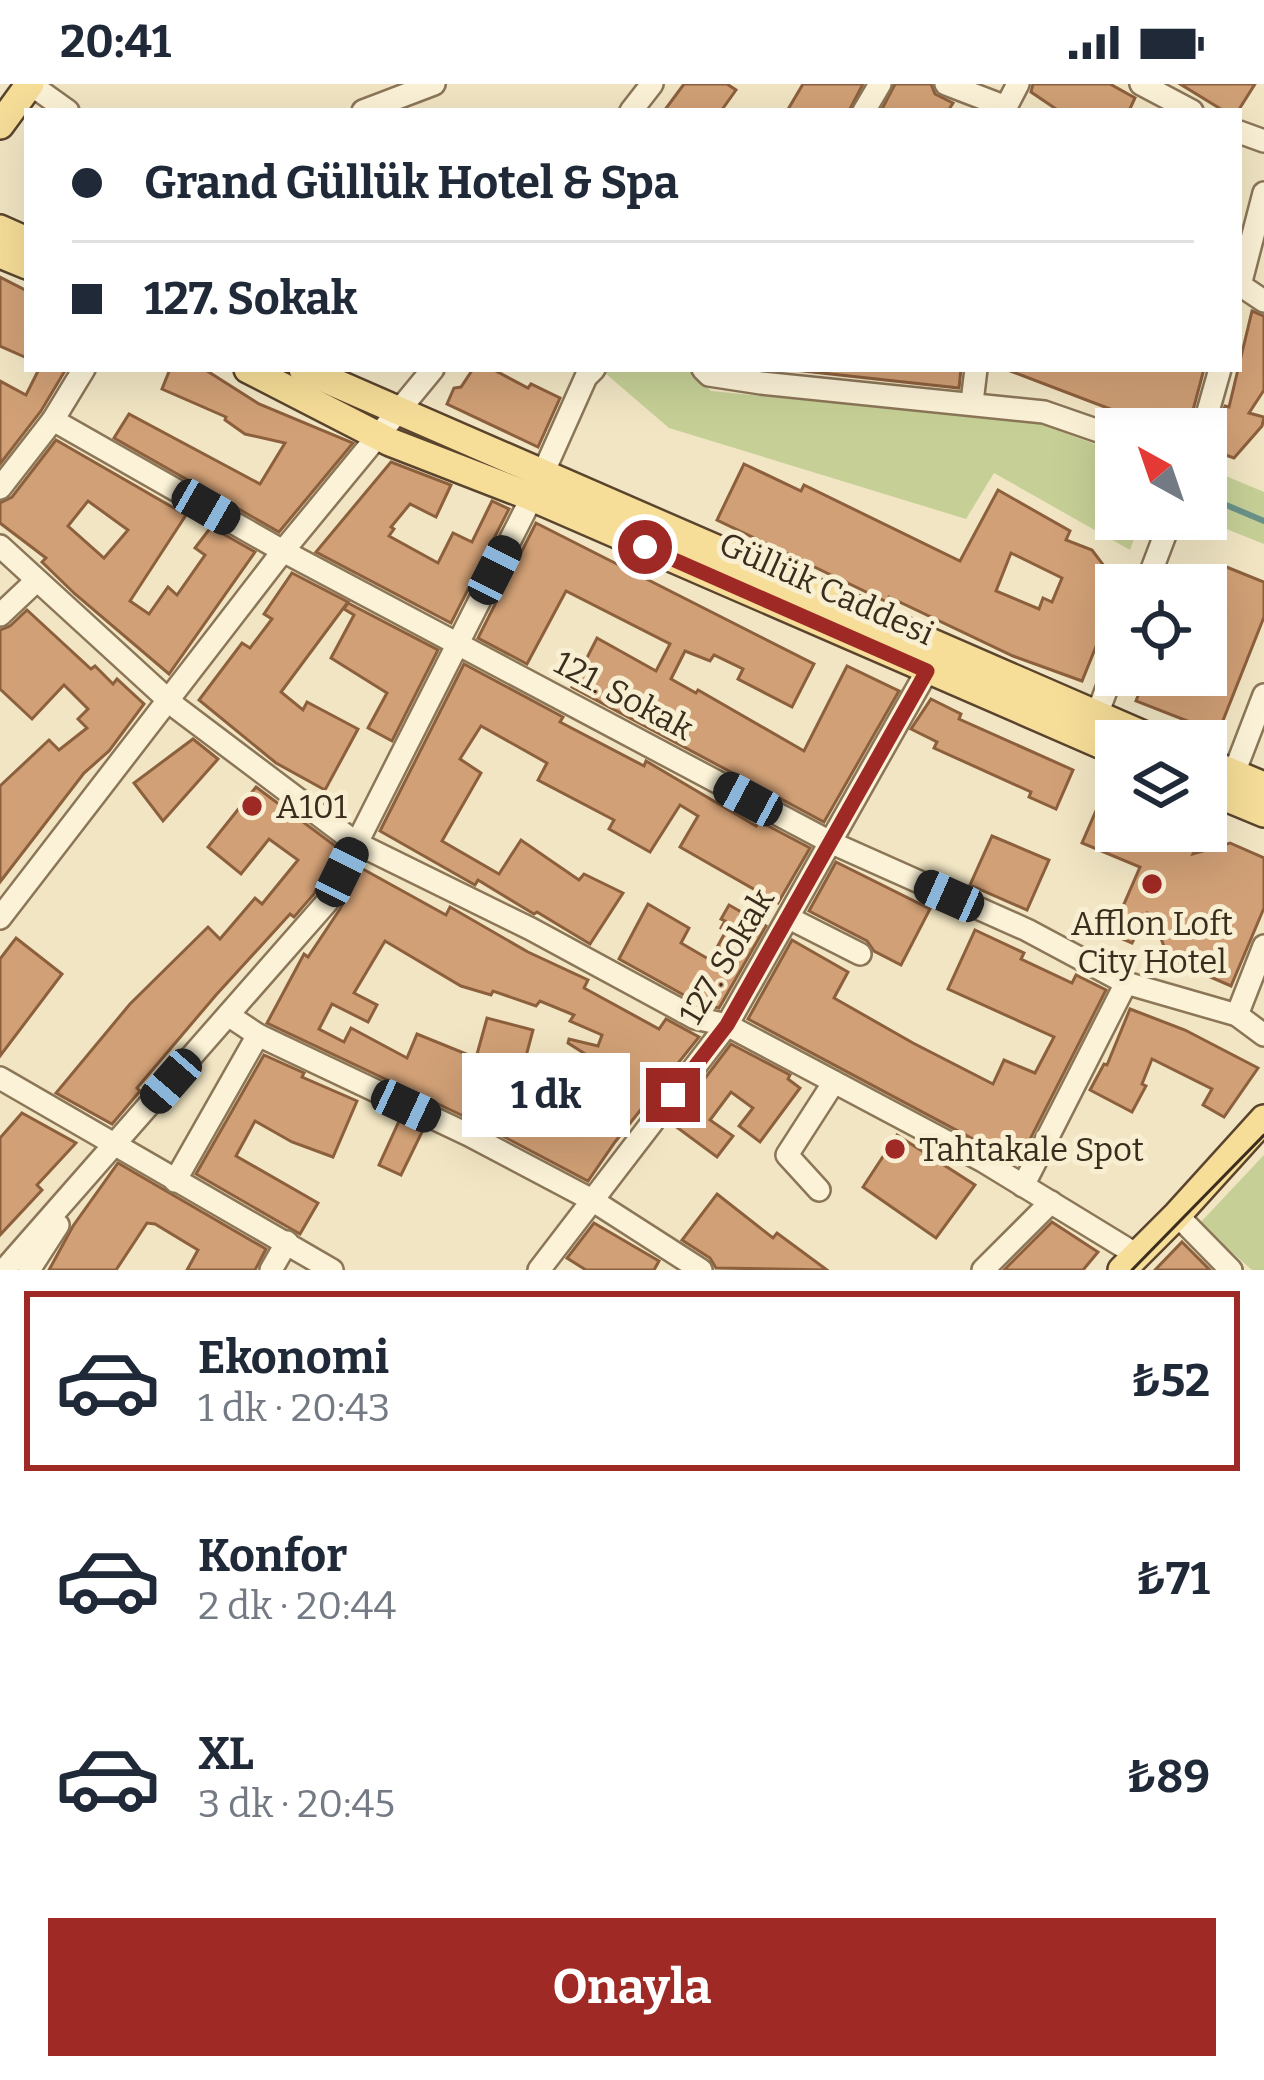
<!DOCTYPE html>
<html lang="tr">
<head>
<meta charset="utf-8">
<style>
	body { margin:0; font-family:Bitter,serif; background:#f2f2f3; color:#1f2937; height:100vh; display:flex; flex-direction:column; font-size:45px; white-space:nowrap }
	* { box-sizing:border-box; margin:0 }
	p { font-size:39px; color:#747a83 }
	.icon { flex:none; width:66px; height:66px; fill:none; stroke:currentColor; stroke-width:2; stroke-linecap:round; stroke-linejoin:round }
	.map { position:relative; height:1186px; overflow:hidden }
	.drawer { display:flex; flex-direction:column; background:#fff; flex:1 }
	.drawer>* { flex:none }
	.hud { position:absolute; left:24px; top:24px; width:1218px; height:264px; border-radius:0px; box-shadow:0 12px 48px #0002; display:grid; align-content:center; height:264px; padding:0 48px; background:#fff }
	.needle { width:78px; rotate:320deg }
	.fabs { position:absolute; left:1095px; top:324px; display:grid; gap:24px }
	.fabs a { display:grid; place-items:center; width:132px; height:132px; border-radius:0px; background:#fff; box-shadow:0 12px 48px #0002; font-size:60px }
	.end { position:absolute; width:54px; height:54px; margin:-27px; border:15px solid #9f2924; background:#fff; box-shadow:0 0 0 6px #fff }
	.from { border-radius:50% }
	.bubble { position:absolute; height:84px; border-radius:0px; background:#fff; box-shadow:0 12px 48px #0002; font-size:39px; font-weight:700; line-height:84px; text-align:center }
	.car { position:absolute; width:36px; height:72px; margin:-36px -18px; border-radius:15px; box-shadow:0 0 9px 3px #0007; background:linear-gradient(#222 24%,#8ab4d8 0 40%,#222 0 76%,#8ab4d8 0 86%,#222 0) }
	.hud b { display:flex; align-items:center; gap:42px; height:114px; font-size:45px }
	.hud b+b { border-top:3px solid #e0e1e3 }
	.hud i { width:30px; height:30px; background:#1f2937 }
	ul { padding:21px 0 0; list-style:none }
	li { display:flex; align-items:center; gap:36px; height:180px; margin:0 24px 18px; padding:0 24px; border:6px solid transparent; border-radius:0px }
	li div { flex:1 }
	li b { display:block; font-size:45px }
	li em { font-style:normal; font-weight:700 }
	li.current { border-color:#9f2924 }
	li>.icon { width:108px; height:108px; stroke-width:1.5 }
	.cta { display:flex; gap:24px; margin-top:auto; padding:24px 48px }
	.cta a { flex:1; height:138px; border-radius:0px; background:#9f2924; color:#fff; font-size:48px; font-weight:700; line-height:138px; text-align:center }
	.status { display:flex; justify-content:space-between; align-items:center; height:84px; padding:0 60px; background:#fff; direction:ltr }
	.status svg { height:33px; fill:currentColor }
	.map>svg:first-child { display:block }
</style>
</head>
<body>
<div class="status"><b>20:41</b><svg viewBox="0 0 49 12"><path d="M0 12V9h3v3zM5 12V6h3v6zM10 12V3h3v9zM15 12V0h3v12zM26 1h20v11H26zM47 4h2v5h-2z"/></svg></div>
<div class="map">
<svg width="1264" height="1186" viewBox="0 0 1264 1186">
	<rect width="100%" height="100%" fill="#f1e5c3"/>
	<g fill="#c6d096">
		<path d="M609 285H688L711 307 1038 339 1116 368V435H1141L1130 466 994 389 966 435 669 344 605 289Z"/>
		<path d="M1221 390 1264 408V460L1204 436Z"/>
		<path d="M1264 1071V1186H1252L1199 1140Z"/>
	</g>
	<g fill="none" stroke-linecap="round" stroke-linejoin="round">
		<path stroke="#6b928a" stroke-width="6" d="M1219 418 1264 437"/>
	</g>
	<g fill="#d1a076" stroke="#8d603d" stroke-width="3" fill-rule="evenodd">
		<path d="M684 0H727L736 6 721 27H664Z"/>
		<path d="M803 0H863L849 27H787Z"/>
		<path d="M895 0H931L935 10 953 19 948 27H881Z"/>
		<path d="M1033 0H1110L1135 14 1129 27H1059L1031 8Z"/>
		<path d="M1180 0H1255L1238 27H1224Z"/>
		<path d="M0 193 27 207V274L0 262Z"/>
		<path d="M1252 227 1264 232V306L1249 329 1264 333 1262 342 1234 374 1211 366 1225 322 1229 323Z"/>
		<path d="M39 285H66L41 327 0 380V297L26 311Z"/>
		<path d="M170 285H204L259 320 353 359 279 448 114 354 129 330 260 400 285 359 245 350 225 336 226 333 162 305Z"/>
		<path d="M473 285H492L528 304 531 300 560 314 538 363 447 320 454 304 461 303Z"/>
		<path d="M785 285H961L959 304Z"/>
		<path d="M1005 285H1204L1188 345H1137L1139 336Z"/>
		<path d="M56 356 186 431 130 517 149 530 168 503 177 511 205 471 195 464 211 443 255 468 169 590 75 510 42 478 46 474 0 439V419L12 413ZM88 417 128 446 104 474 68 442Z"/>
		<path d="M391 378 451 401 436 433 410 420 391 443 394 445 389 452 438 479 453 449 472 458 492 417 509 425 451 539 316 468Z"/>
		<path d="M744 380 801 407 804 401 960 477 998 406 1070 447 1066 456 1092 466 1107 486 1131 501H1116V513L1082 597 1013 572 889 513 887 518 717 436ZM1011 469 1062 494 1052 518 1043 514 1039 525 996 507Z"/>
		<path d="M536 439 814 580 792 623 738 595 743 585 714 571 710 577 685 567 671 595 696 609 698 606 804 667 847 582 899 607 824 738 572 603 597 554 656 587 670 560 566 507 527 580 478 554Z"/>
		<path d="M1224 482 1264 498V533L1218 649 1136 617 1146 591H1206V495Z"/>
		<path d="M292 489 348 518 281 608 303 626 307 618 358 645 325 706 276 679 199 616 242 559 250 564 272 535 264 530Z"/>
		<path d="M348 519 438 566 392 657 368 644 387 609 331 574 354 531 344 525Z"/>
		<path d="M27 526 91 585 95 582 113 600 117 595 144 620 109 667 84 689 0 798V702L49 656 59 666 87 644 78 635 88 625 64 601 32 635 0 605V546L10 542Z"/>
		<path d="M464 580 563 633 560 638 644 682 646 677 756 742 759 737 810 764 778 819 680 763 698 732 680 721 650 768 609 745 614 736 538 696 547 679 481 642 460 675 481 689 442 757 499 790 521 756 579 796 584 790 623 809 590 860 537 828 534 830 478 796 475 801 380 747Z"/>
		<path d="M931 615 961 630 959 635 1073 686 1056 725 1029 713 1031 708 934 664 937 658 911 645Z"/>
		<path d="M193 655 218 675 163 737 134 699Z"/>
		<path d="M256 703 338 764 314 810 294 833 290 830 216 911 137 1004 140 1007 112 1040 56 1009 130 920 208 843 220 855 255 814 262 820 298 776 269 755 241 790 208 763Z"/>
		<path d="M1105 706 1116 710V747H1203L1193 770 1230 759 1264 774V824L1231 902 1169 875 1160 852 1166 837 1147 829 1132 859 1111 850 1140 783 1082 759Z"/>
		<path d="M992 752 1049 776 1027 826 970 801Z"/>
		<path d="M836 778 930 825 901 881 874 867 867 857 809 827Z"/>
		<path d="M361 784 446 831 450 823 528 868 588 896 584 904 659 945 666 935 699 953 615 1058 588 1097 476 1038 267 939 304 870 308 873 340 825ZM385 857 461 902 491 911 493 907 536 922 540 917 574 931 570 937 602 951 598 962 569 955 568 959 623 994 597 1030 521 991 533 946 487 934 476 974 417 950 407 974 351 944 344 958 319 945 332 920 368 938 377 921 354 909Z"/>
		<path d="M648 820 689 844 681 859 710 876 726 847 721 844 725 837 721 835 729 821 766 842 719 924 700 920 619 875Z"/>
		<path d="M975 846 1024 869 1021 875 1072 899 1076 891 1106 906 1018 1079 748 935 792 856 848 888 834 914 913 959 993 1000 1004 976 1035 989 1054 953 948 905Z"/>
		<path d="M16 854 62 890 0 972V875Z"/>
		<path d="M1130 925 1185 946 1258 984 1224 1033 1203 1021 1212 1005 1152 975 1142 1000 1146 1002 1132 1028 1090 1006 1104 980 1107 981Z"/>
		<path d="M731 960 790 991 788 995 800 1004 760 1058 739 1042 753 1024 731 1008 710 1036 733 1052 717 1073 671 1039Z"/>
		<path d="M264 971 304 989 302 993 357 1017 333 1073 292 1058 255 1037 236 1072 318 1119 300 1150 196 1090Z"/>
		<path d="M22 1029 76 1059 37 1101 42 1106 0 1151V1054Z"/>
		<path d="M400 1035 423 1046 401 1091 379 1081Z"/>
		<path d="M897 1051 975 1101 936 1154 863 1103Z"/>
		<path d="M118 1079 266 1165 255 1186H187L198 1166 155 1140 147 1139 116 1186H49L73 1142Z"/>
		<path d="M717 1110 773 1154 777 1149 827 1186 716 1184 710 1174 682 1156Z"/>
		<path d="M1052 1138 1098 1168 1083 1186H1004Z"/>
		<path d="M594 1139 659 1177 654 1186H586L567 1174Z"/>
		<path d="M1182 1158 1210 1186H1155Z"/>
	</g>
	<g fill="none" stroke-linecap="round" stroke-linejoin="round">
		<g stroke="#8c7658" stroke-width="26">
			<g id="minor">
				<path d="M30 0 68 27"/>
				<path d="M946 0 1006 23 1003 27"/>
				<path d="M1141 0 1192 27"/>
				<path d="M1006 23 1018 0"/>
				<path d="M363 27 434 0"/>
				<path d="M631 27 652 0"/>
				<path d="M864 27 880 0"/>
				<path d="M1239 48 1264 57"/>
				<path d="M1240 201 1264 217"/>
				<path d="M1239 205 1264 109"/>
				<path d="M703 285 709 291 761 299 1044 328 1116 353"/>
				<path d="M972 318 976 285"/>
				<path d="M53 336 283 467 832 759 1027 846 1126 899 1237 931 1264 951"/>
				<path d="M1203 345 1220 285"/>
				<path d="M544 387 586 293 594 285"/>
				<path d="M0 404 53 336 84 285"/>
				<path d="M0 462 177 624 356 759 531 845 695 934 727 941 983 1077 1137 1171"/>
				<path d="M1146 501 1171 435"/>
				<path d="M0 531 36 497"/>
				<path d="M1093 641 1116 580"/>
				<path d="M1234 689 1264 611"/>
				<path d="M0 834 283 467 433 285"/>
				<path d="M789 834 860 870"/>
				<path d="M228 931 258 951 469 1051 592 1116 701 1186"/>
				<path d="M1237 931 1264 862"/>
				<path d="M0 994 332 1186"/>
				<path d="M175 1097 258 951"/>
				<path d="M1023 1102 1126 899"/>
				<path d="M819 1106 787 1071 834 998"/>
				<path d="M1177 1131 1231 1186"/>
				<path d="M4 1186 327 818 532 413"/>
				<path d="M29 1186 58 1141"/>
				<path d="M271 1186 287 1158"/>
				<path d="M539 1186 727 941 927 587"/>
				<path d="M983 1186 1051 1118"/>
			</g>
		</g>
		<g stroke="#5a442d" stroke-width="32">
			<g id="major">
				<path d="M0 41 30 0"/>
				<path d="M0 145 27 157"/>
				<path d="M0 170 27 181"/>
				<path d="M248 285 390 358 532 413 1116 667"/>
				<path d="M303 285 1157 657"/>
				<path d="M1206 678 1264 702"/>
				<path d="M1206 705 1264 729"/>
				<path d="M1122 1186 1177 1131 1264 1035"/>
			</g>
		</g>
		<use href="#minor" stroke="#fbf2d7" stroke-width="21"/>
		<use href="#major" stroke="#f6dd98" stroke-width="27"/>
		<path stroke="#3b2d1d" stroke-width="3" d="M1132 1186 1264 1051"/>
	</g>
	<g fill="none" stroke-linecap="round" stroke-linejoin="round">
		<path stroke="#9f2924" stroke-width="15" d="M645 463 927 587 727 941 673 1011"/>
	</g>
	<g fill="#9f2924" stroke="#f8efd3" stroke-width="4.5">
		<circle cx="252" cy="722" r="12"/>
		<circle cx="1152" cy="800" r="12"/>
		<circle cx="895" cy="1065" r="12"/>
	</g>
	<g text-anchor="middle" stroke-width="10" stroke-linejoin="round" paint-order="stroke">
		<g font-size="33" fill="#3b2d1d" stroke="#f8efd3">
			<text transform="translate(827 504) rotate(24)" y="12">Güllük Caddesi</text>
			<text transform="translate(624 611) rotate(28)" y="12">121. Sokak</text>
			<text transform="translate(726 872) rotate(-59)" y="12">127. Sokak</text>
		</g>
		<g font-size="33" fill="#3b2d1d" stroke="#f8efd3" text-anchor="start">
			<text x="276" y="734">A101</text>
			<text x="1152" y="851" text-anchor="middle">Afflon Loft<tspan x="1152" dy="38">City Hotel</tspan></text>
			<text x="919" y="1077">Tahtakale Spot</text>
		</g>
	</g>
</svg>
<div class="fabs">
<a><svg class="needle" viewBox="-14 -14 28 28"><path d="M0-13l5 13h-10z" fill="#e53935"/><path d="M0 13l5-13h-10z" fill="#747a83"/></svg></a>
<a><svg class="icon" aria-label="locate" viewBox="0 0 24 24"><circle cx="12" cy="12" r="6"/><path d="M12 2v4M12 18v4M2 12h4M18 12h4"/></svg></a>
<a><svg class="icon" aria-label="layers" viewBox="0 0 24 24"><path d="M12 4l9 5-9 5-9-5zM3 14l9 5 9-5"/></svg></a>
</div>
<i class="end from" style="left:645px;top:463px"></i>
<i class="end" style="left:673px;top:1011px"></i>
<div class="bubble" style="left:462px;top:969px;width:168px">1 dk</div>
<i class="car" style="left:206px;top:423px;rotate:120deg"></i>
<i class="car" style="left:495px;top:486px;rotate:27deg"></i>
<i class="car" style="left:748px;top:715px;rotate:298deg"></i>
<i class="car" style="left:342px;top:788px;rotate:26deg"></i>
<i class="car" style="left:949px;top:812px;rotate:294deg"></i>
<i class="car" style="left:171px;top:997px;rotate:221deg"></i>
<i class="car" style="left:406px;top:1022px;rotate:115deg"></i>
<div class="hud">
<b><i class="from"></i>Grand Güllük Hotel &amp; Spa</b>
<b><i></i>127. Sokak</b>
</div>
</div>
<section class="drawer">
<ul>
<li class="current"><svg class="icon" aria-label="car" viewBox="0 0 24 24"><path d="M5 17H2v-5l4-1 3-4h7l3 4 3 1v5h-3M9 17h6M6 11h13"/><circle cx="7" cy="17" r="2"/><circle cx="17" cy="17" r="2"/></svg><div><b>Ekonomi</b><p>1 dk · 20:43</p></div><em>₺52</em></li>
<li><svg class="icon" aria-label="car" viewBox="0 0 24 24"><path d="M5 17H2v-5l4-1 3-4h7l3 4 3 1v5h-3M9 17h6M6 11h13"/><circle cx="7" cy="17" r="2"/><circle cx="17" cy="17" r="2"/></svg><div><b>Konfor</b><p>2 dk · 20:44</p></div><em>₺71</em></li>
<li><svg class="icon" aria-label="car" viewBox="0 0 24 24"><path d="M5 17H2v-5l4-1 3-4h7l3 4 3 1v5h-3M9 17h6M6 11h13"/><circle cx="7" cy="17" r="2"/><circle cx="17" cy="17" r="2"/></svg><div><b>XL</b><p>3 dk · 20:45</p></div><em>₺89</em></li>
</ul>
<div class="cta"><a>Onayla</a></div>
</section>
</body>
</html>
